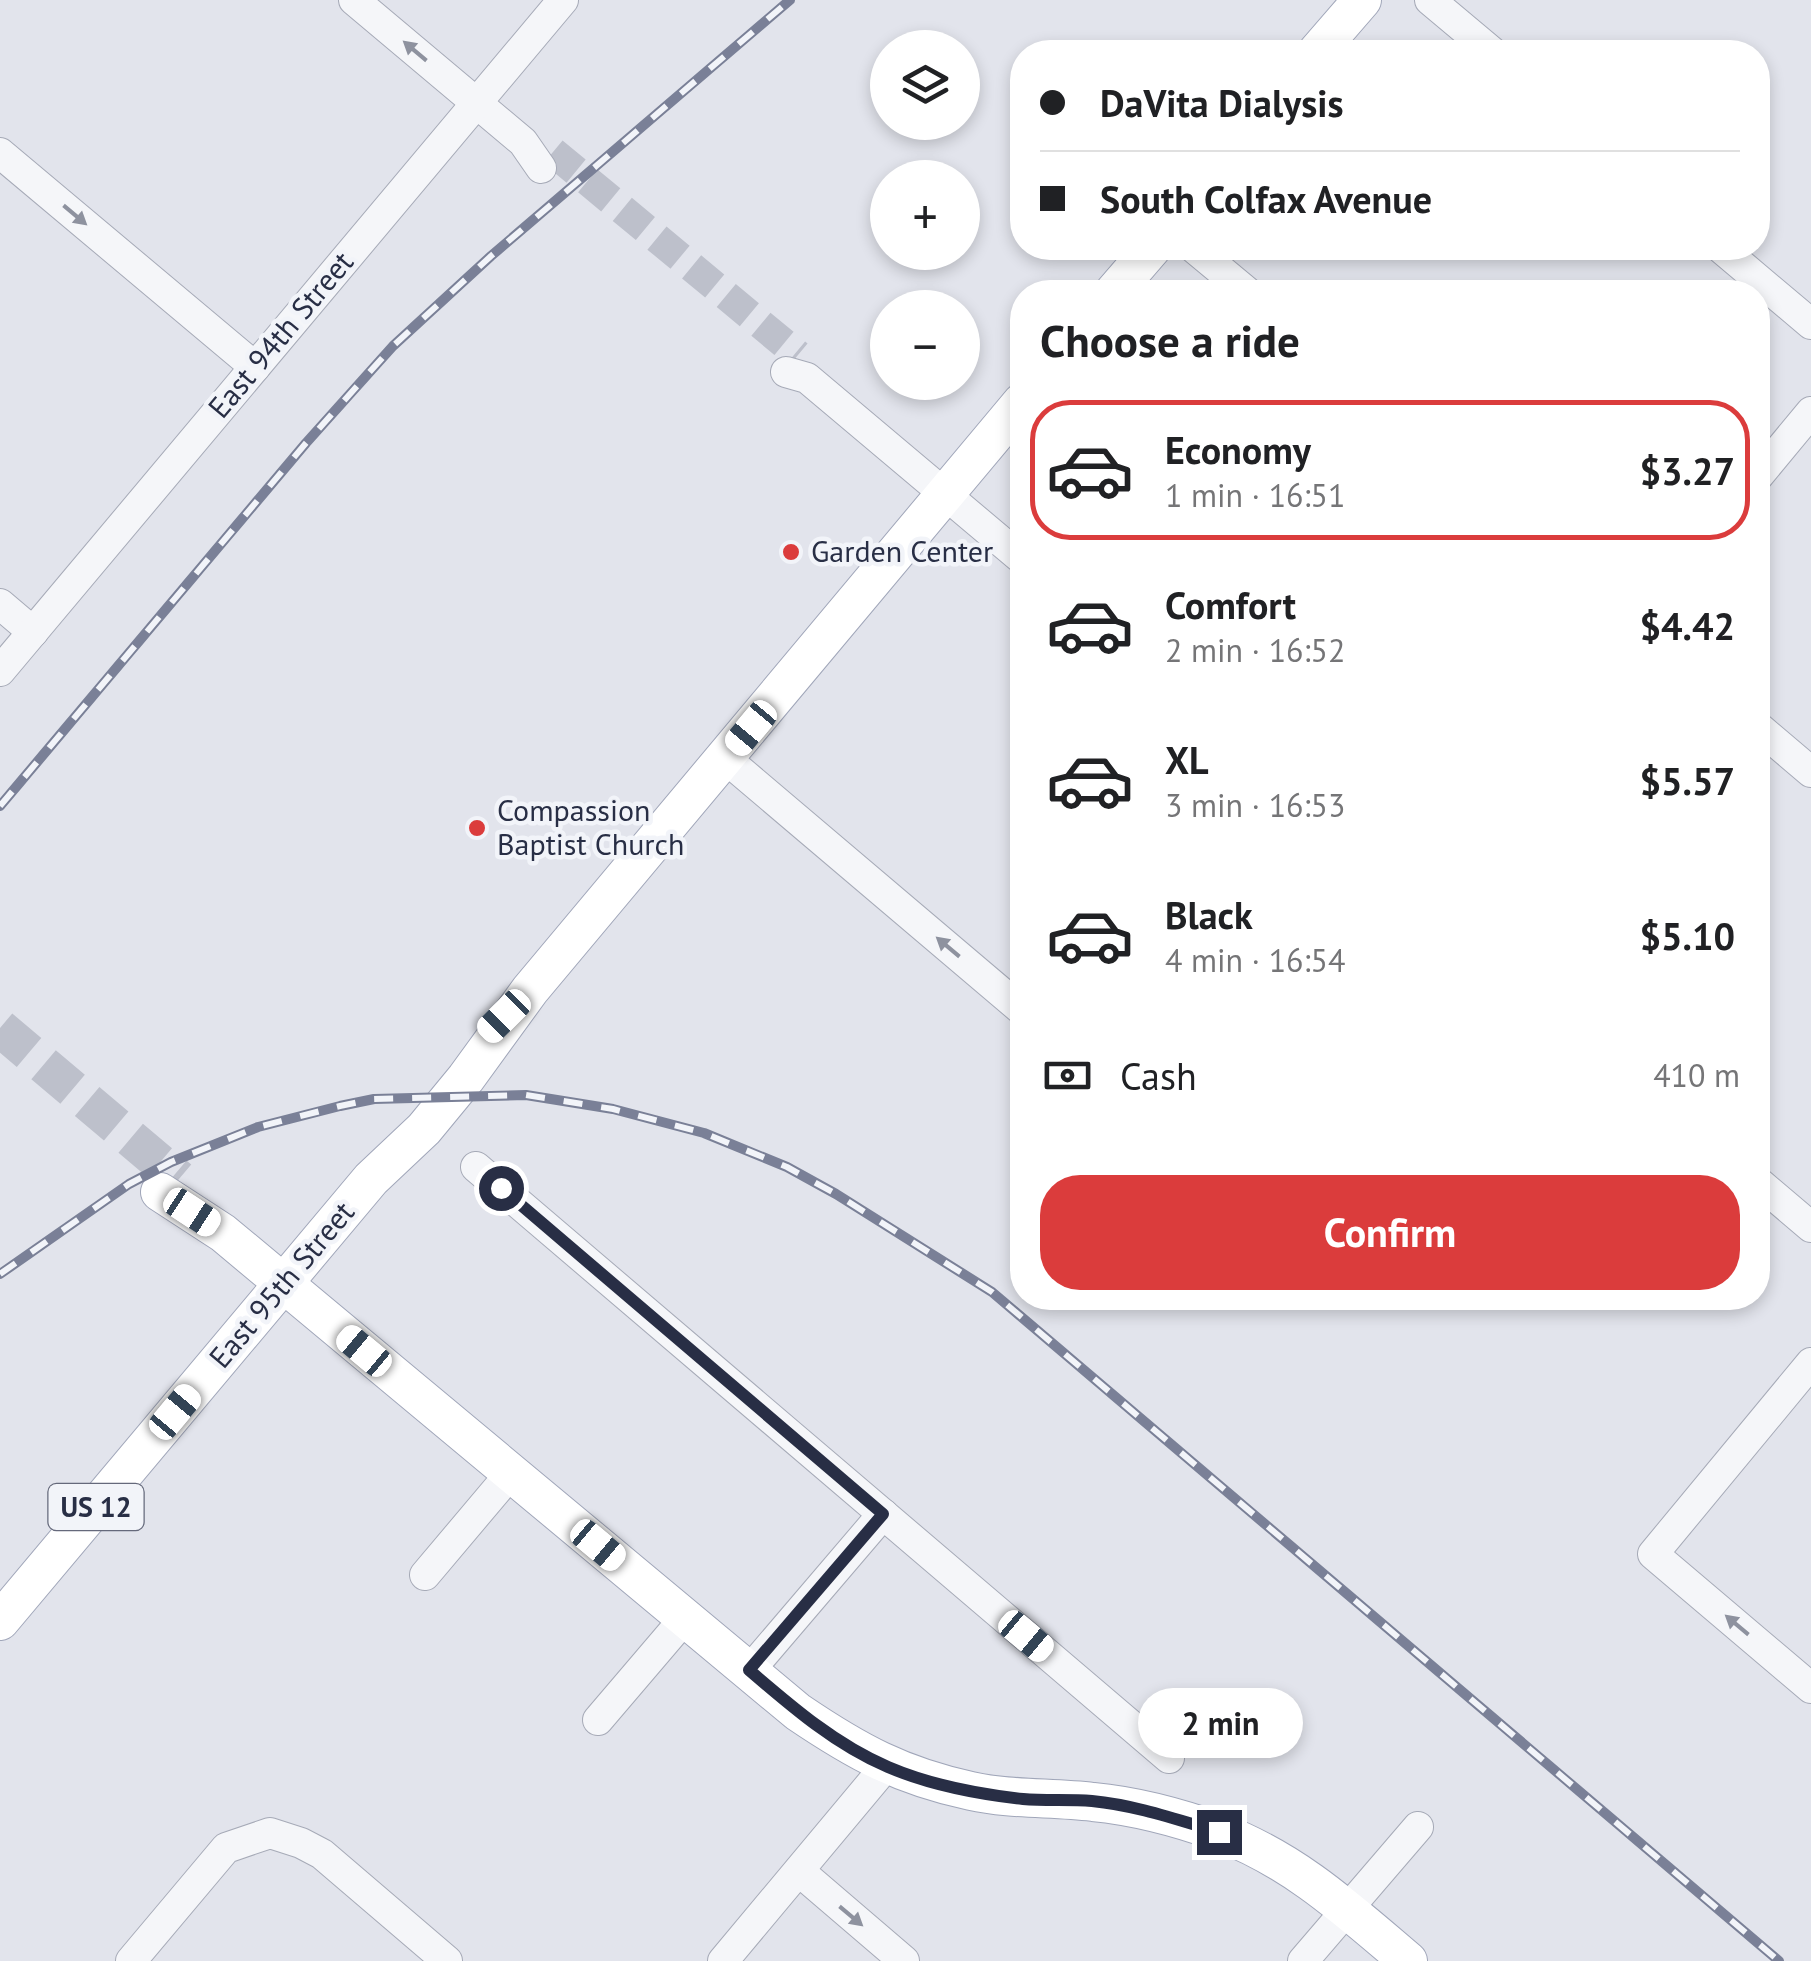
<!DOCTYPE html>
<html lang="en">
<head>
<meta charset="utf-8">
<style>
	body { margin:0; font-family:"PT Sans",sans-serif; background:#f2f2f2; color:#202124; height:100vh; display:flex; flex-direction:column; font-size:38px; white-space:nowrap }
	* { box-sizing:border-box; margin:0 }
	p { font-size:32px; color:#757577 }
	.icon { flex:none; width:55px; height:55px; fill:none; stroke:currentColor; stroke-width:2; stroke-linecap:round; stroke-linejoin:round }
	.map { position:relative; flex:1; overflow:hidden }
	.details { position:absolute; left:1010px; top:280px; width:760px; height:1030px; display:flex; flex-direction:column; background:#fff; border-radius:40px; box-shadow:0 5px 15px #0003 }
	.details>* { flex:none }
	.top-card { position:absolute; left:1010px; top:40px; width:760px; height:220px; border-radius:40px; box-shadow:0 5px 15px #0003; display:grid; align-content:center; height:220px; padding:0 30px; background:#fff }
	.controls { position:absolute; left:870px; top:30px; display:grid; gap:20px }
	.controls a { display:grid; place-items:center; width:110px; height:110px; border-radius:50%; background:#fff; box-shadow:0 5px 15px #0003; font-size:50px }
	.end { position:absolute; width:45px; height:45px; margin:-22px; border:12px solid #282e45; background:#fff; box-shadow:0 0 0 5px #fff }
	.from { border-radius:50% }
	.bubble { position:absolute; height:70px; border-radius:35px; background:#fff; box-shadow:0 5px 15px #0003; font-size:32px; font-weight:600; line-height:70px; text-align:center }
	.car { position:absolute; width:30px; height:60px; margin:-30px -15px; border-radius:12px; box-shadow:0 0 8px 2px #0007; background:linear-gradient(#fff 24%,#345 0 40%,#fff 0 76%,#345 0 86%,#fff 0) }
	.top-card b { display:flex; align-items:center; gap:35px; height:95px; font-size:38px }
	.top-card b+b { border-top:2px solid #e0e0e0 }
	.top-card i { width:25px; height:25px; background:#202124 }
	ul { padding:0; list-style:none }
	li { display:flex; align-items:center; gap:30px; height:140px; margin:0 20px 15px; padding:0 10px; border:5px solid transparent; border-radius:40px }
	li div { flex:1 }
	li b { display:block; font-size:38px }
	li em { font-style:normal; font-weight:600 }
	li.selected { border-color:#db3c3c }
	li>.icon { width:90px; height:90px; stroke-width:1.5 }
	h2 { padding:0 30px; font-size:45px; line-height:120px }
	.pay { display:flex; align-items:center; gap:25px; height:110px; padding:0 30px; font-size:38px }
	.pay p { margin-inline-start:auto }
	.button { display:flex; gap:20px; margin-top:auto; padding:20px 30px }
	.button a { flex:1; height:115px; border-radius:40px; background:#db3c3c; color:#fff; font-size:40px; font-weight:600; line-height:115px; text-align:center }
	.map>svg:first-child { display:block }
</style>
</head>
<body>
<div class="map">
<svg width="1811" height="1961" viewBox="0 0 1811 1961">
	<rect width="100%" height="100%" fill="#e2e4ec"/>
	<g fill="none" stroke-linecap="round" stroke-linejoin="round">
		<path stroke="#bdc0cb" stroke-width="30" stroke-dasharray="30 15" stroke-linecap="butt" d="M553 152 798 355"/>
		<path stroke="#bdc0cb" stroke-width="38" stroke-dasharray="38 19" stroke-linecap="butt" d="M0 1028 179 1179"/>
		<g stroke="#a6aab7" stroke-width="32">
			<g id="minor">
				<path d="M354 0 523 142 541 168"/>
				<path d="M1430 0 1492 52"/>
				<path d="M0 153 255 367"/>
				<path d="M1194 248 1247 292"/>
				<path d="M1721 248 1811 324"/>
				<path d="M786 372 807 378 1022 559"/>
				<path d="M1758 476 1811 412"/>
				<path d="M0 604 33 632"/>
				<path d="M0 671 563 0"/>
				<path d="M1758 727 1811 772"/>
				<path d="M725 758 1022 1010"/>
				<path d="M476 1167 1169 1758"/>
				<path d="M1758 1182 1811 1227"/>
				<path d="M1811 1363 1653 1554 1811 1688"/>
				<path d="M425 1575 511 1473"/>
				<path d="M749 1671 883 1514"/>
				<path d="M598 1720 685 1618"/>
				<path d="M799 1871 904 1961"/>
				<path d="M131 1961 226 1848 270 1833 301 1843 322 1854 447 1961"/>
				<path d="M723 1961 886 1766"/>
				<path d="M1303 1961 1418 1827"/>
			</g>
		</g>
		<g stroke="#a0a6b9" stroke-width="40">
			<g id="major">
				<path d="M1317 52 1362 0"/>
				<path d="M1114 292 1152 248"/>
				<path d="M160 1192 223 1233 798 1712C857 1752 901 1776 971 1791 1011 1800 1052 1797 1093 1802 1135 1806 1180 1818 1219 1832 1294 1860 1348 1910 1408 1961"/>
				<path d="M0 1621 371 1179 424 1129 466 1078 530 990 1022 402"/>
			</g>
		</g>
		<use href="#minor" stroke="#f5f6f9" stroke-width="30"/>
		<use href="#major" stroke="#fff" stroke-width="38"/>
		<g stroke="#7a8097" stroke-width="10">
			<g id="rail">
				<path d="M0 806 306 443 393 346 491 256 790 0"/>
				<path d="M0 1274 129 1184 171 1162 258 1127 340 1106 374 1099 526 1095 613 1109 704 1133 787 1167 836 1194 992 1292 1779 1961"/>
			</g>
		</g>
		<use href="#rail" stroke="#f2f4f9" stroke-width="6" stroke-dasharray="19" stroke-linecap="butt"/>
	</g>
	<defs><path id="oneway-solid" d="M-6-.8H1V-3.2L6.5 0L1 3.2V.8H-6Z" transform="scale(2.5)"/></defs>
	<g fill="#8e929f">
		<use href="#oneway-solid" transform="translate(415 51) rotate(-140)"/>
		<use href="#oneway-solid" transform="translate(75 215) rotate(40)"/>
		<use href="#oneway-solid" transform="translate(948 947) rotate(-140)"/>
		<use href="#oneway-solid" transform="translate(1737 1625) rotate(-140)"/>
		<use href="#oneway-solid" transform="translate(851 1916) rotate(40)"/>
	</g>
	<g fill="none" stroke-linecap="round" stroke-linejoin="round">
		<path stroke="#282e45" stroke-width="12" d="M501 1188 883 1514 749 1670C792 1707 836 1745 888 1767 930 1785 977 1794 1023 1799 1046 1801 1069 1799 1092 1801 1135 1805 1178 1820 1219 1832"/>
	</g>
	<g fill="#db3c3c" stroke="#f2f4f9" stroke-width="4">
		<circle cx="791" cy="552" r="10"/>
		<circle cx="477" cy="828" r="10"/>
	</g>
	<g text-anchor="middle" stroke-width="9" stroke-linejoin="round" paint-order="stroke">
		<rect fill="#f2f4f9" stroke="#65697b" stroke-width="2.5" x="48.5" y="1484" width="95" height="46" rx="8"/>
		<g font-size="28" font-weight="bold" fill="#282e45">
			<text x="96" y="1517">US 12</text>
		</g>
		<g font-size="30" fill="#282e45" stroke="#f2f4f9">
			<text transform="translate(281 335) rotate(-50)" y="10">East 94th Street</text>
			<text transform="translate(282 1285) rotate(-50)" y="10">East 95th Street</text>
		</g>
		<g font-size="30" fill="#282e45" stroke="#f2f4f9" text-anchor="start">
			<text x="811" y="562">Garden Center</text>
			<text x="497" y="821">Compassion<tspan x="497" dy="34">Baptist Church</tspan></text>
		</g>
	</g>
</svg>
<div class="controls">
<a><svg class="icon" aria-label="layers" viewBox="0 0 24 24"><path d="M12 4l9 5-9 5-9-5zM3 14l9 5 9-5"/></svg></a>
<a>+</a>
<a>−</a>
</div>
<i class="end from" style="left:501px;top:1188px"></i>
<i class="end" style="left:1219px;top:1832px"></i>
<div class="bubble" style="left:1138px;top:1688px;width:165px">2 min</div>
<i class="car" style="left:751px;top:728px;rotate:220deg"></i>
<i class="car" style="left:504px;top:1016px;rotate:225deg"></i>
<i class="car" style="left:192px;top:1212px;rotate:123deg"></i>
<i class="car" style="left:364px;top:1351px;rotate:310deg"></i>
<i class="car" style="left:175px;top:1412px;rotate:40deg"></i>
<i class="car" style="left:598px;top:1545px;rotate:130deg"></i>
<i class="car" style="left:1026px;top:1636px;rotate:130deg"></i>
<div class="top-card">
<b><i class="from"></i>DaVita Dialysis</b>
<b><i></i>South Colfax Avenue</b>
</div>
<section class="details">
<h2>Choose a ride</h2>
<ul>
<li class="selected"><svg class="icon" aria-label="car" viewBox="0 0 24 24"><path d="M5 17H2v-5l4-1 3-4h7l3 4 3 1v5h-3M9 17h6M6 11h13"/><circle cx="7" cy="17" r="2"/><circle cx="17" cy="17" r="2"/></svg><div><b>Economy</b><p>1 min · 16:51</p></div><em>$3.27</em></li>
<li><svg class="icon" aria-label="car" viewBox="0 0 24 24"><path d="M5 17H2v-5l4-1 3-4h7l3 4 3 1v5h-3M9 17h6M6 11h13"/><circle cx="7" cy="17" r="2"/><circle cx="17" cy="17" r="2"/></svg><div><b>Comfort</b><p>2 min · 16:52</p></div><em>$4.42</em></li>
<li><svg class="icon" aria-label="car" viewBox="0 0 24 24"><path d="M5 17H2v-5l4-1 3-4h7l3 4 3 1v5h-3M9 17h6M6 11h13"/><circle cx="7" cy="17" r="2"/><circle cx="17" cy="17" r="2"/></svg><div><b>XL</b><p>3 min · 16:53</p></div><em>$5.57</em></li>
<li><svg class="icon" aria-label="car" viewBox="0 0 24 24"><path d="M5 17H2v-5l4-1 3-4h7l3 4 3 1v5h-3M9 17h6M6 11h13"/><circle cx="7" cy="17" r="2"/><circle cx="17" cy="17" r="2"/></svg><div><b>Black</b><p>4 min · 16:54</p></div><em>$5.10</em></li>
</ul>
<div class="pay"><svg class="icon" aria-label="cash" viewBox="0 0 24 24"><path d="M3 7h18v10H3z"/><circle cx="12" cy="12" r="2"/></svg>Cash<p>410 m</p></div>
<div class="button"><a>Confirm</a></div>
</section>
</div>
</body>
</html>
